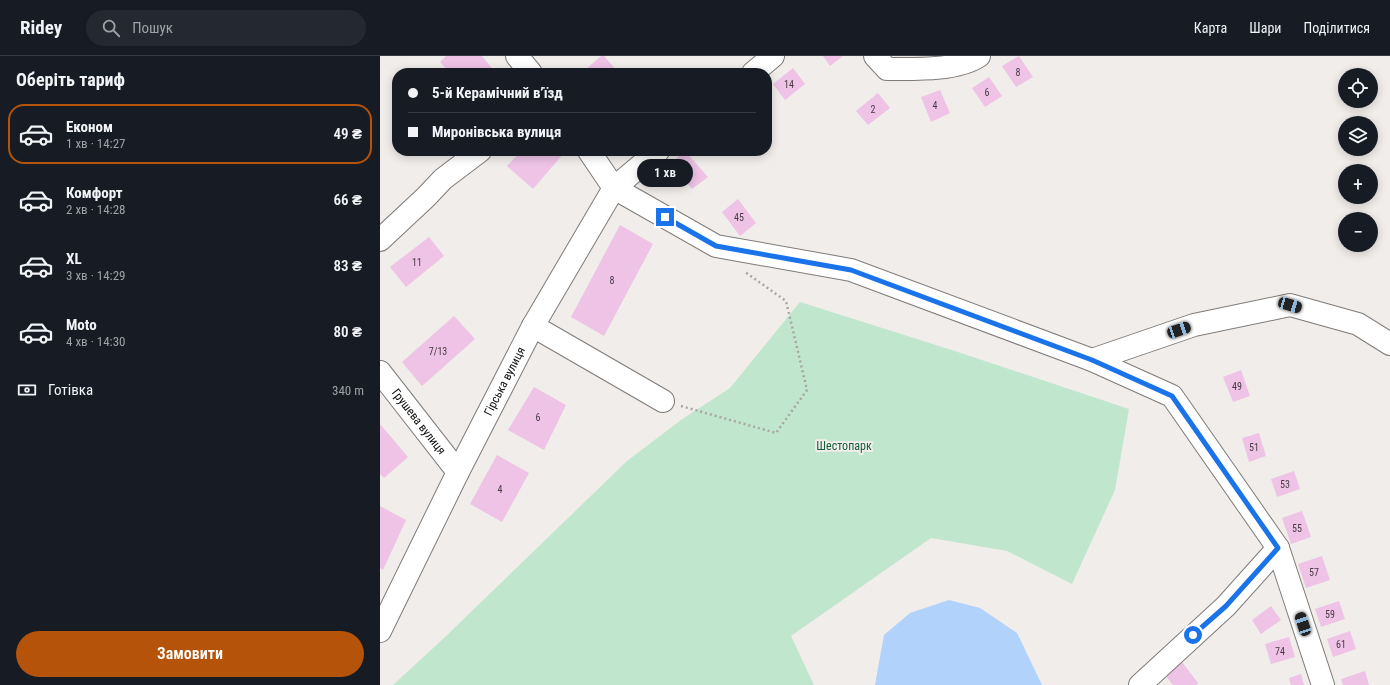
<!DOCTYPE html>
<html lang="uk">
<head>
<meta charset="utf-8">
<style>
	body { margin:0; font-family:"Roboto Condensed",sans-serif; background:#242831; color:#f1f3f6; height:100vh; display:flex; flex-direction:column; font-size:15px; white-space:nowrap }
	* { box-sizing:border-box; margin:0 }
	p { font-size:13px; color:#9ea1a6 }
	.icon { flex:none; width:22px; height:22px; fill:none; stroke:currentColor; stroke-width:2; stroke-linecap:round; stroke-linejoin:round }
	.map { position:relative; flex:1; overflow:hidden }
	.side { display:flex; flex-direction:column; background:#171b24; width:380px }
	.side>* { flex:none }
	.guide { position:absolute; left:12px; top:12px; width:380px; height:88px; border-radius:16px; box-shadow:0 2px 10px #0003; display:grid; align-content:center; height:88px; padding:0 16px; background:#171b24 }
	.tools { position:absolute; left:958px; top:12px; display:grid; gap:8px }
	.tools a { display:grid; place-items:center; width:40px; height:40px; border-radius:50%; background:#171b24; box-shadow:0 2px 10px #0003; font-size:20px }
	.end { position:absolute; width:18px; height:18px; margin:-9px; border:5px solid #1a73e8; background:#fff; box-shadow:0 0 0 2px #fff }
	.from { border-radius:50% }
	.bubble { position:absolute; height:28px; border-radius:14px; background:#171b24; box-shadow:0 2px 10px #0003; font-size:13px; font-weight:600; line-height:28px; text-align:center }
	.car { position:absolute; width:12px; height:24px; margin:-12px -6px; border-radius:5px; box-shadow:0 0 3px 1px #0007; background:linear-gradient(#222 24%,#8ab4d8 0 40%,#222 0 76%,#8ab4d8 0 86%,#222 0) }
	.guide b { display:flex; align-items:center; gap:14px; height:38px; font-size:15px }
	.guide b+b { border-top:1px solid #363941 }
	.guide i { width:10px; height:10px; background:#f1f3f6 }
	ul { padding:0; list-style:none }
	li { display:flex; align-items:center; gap:12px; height:60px; margin:0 8px 6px; padding:0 8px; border:2px solid transparent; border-radius:16px }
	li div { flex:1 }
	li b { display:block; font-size:15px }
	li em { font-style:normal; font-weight:600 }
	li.current { border-color:#b45309 }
	li>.icon { width:36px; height:36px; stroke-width:1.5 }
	h2 { padding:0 16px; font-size:18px; line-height:48px }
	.pay { display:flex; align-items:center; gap:10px; height:44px; padding:0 16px; font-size:15px }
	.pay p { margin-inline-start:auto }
	.button { display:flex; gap:8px; margin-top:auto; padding:8px 16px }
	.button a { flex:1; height:46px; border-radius:24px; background:#b45309; color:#fff; font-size:16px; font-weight:600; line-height:46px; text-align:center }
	header { display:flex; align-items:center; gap:24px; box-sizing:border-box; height:56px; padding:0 20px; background:#171b24; border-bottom:1px solid #363941 }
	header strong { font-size:19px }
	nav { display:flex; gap:22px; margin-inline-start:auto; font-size:14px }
	.search { width:280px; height:36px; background:#242831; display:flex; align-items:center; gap:10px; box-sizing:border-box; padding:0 14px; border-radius:22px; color:#9ea1a6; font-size:15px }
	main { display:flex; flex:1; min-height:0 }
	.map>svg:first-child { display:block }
</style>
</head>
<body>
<header>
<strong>Ridey</strong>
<div class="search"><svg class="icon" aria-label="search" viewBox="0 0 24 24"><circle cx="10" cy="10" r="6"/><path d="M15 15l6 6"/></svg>Пошук</div>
<nav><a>Карта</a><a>Шари</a><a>Поділитися</a></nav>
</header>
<main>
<section class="side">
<h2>Оберіть тариф</h2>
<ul>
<li class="current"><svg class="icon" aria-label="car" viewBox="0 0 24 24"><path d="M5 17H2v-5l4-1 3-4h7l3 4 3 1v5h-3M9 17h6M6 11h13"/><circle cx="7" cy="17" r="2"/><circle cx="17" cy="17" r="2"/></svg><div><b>Економ</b><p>1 хв · 14:27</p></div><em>49 ₴</em></li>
<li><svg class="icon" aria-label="car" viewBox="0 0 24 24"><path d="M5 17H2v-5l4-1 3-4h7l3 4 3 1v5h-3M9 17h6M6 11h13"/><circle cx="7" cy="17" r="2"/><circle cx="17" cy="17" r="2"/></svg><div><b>Комфорт</b><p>2 хв · 14:28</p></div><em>66 ₴</em></li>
<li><svg class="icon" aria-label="car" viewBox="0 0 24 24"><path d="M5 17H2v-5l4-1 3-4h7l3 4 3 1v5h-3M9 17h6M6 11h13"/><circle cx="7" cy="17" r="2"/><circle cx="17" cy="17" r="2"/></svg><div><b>XL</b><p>3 хв · 14:29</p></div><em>83 ₴</em></li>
<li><svg class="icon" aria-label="car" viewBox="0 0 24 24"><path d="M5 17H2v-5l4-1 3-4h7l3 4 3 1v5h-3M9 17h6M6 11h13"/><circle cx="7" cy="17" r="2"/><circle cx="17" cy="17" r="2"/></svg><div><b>Moto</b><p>4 хв · 14:30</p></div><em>80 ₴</em></li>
</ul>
<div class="pay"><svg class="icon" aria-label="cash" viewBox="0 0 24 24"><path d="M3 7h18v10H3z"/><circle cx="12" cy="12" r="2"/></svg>Готівка<p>340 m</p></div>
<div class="button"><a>Замовити</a></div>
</section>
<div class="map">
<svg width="1010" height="629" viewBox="0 0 1010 629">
	<rect width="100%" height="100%" fill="#f1edea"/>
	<path fill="#c1e6ce" d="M420 246 578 296 749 353 735 434 692 528 627 495 551 482 411 580 434 629H13L64 582 247 405 301 364 350 332Z"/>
	<path fill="#b1d2fb" d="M569 544 600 552 637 577 662 629H495L504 579 530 557Z"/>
	<g fill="#eec3e6">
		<path d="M66 0H102L116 17H70L60 6Z"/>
		<path d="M221 0H224L239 17H205L204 15Z"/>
		<path d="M443 0H463L450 10Z"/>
		<path d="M639 0 653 21 636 31 622 10Z"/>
		<path d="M413 12 425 28 405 44 393 28Z"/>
		<path d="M609 21 622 40 605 51 592 32Z"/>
		<path d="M560 34 570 57 551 66 541 41Z"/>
		<path d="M498 37 510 52 488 69 476 55Z"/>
		<path d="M141 95H182L184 97 153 133 127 110Z"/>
		<path d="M305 95 328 121 312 133 291 107Z"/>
		<path d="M358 143 376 167 360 180 342 156Z"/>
		<path d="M240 169 273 188 224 280 191 261Z"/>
		<path d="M49 181 64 200 26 231 10 211Z"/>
		<path d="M74 260 95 283 42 330 22 306Z"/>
		<path d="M861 314 870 340 853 346 843 321Z"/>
		<path d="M154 331 186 349 164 394 128 374Z"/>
		<path d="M0 368 28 401 4 422 0 418Z"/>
		<path d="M879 377 886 400 869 406 862 382Z"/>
		<path d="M117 399 149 417 122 466 90 448Z"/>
		<path d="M914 415 920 433 897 441 891 423Z"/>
		<path d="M0 450 26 464 3 514 0 512Z"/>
		<path d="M922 455 931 481 911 488 902 462Z"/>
		<path d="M942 500 950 524 926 532 918 508Z"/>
		<path d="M959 545 965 563 941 571 935 553Z"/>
		<path d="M891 550 901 564 881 578 872 564Z"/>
		<path d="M970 575 976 593 953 601 947 583Z"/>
		<path d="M909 581 915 601 891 608 885 588Z"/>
		<path d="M802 606 818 627 816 629H793L785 619Z"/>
		<path d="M985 615 989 629H963L961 623Z"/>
		<path d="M921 618 924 629H911L909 622Z"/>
	</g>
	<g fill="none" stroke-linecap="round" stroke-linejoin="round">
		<g stroke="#7e7b78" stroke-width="24">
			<g id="minor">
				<path d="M137 0 151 17"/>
				<path d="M495 0 507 13C534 13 576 15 599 0"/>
				<path d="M373 17 393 0"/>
				<path d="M209 95 234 132 336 190 471 214 712 304 792 340 898 492 943 629"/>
				<path d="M0 184 46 141 63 123 100 95"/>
				<path d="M153 270 283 345"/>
				<path d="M712 304 814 269 910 249 978 268 1010 288"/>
				<path id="s1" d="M0 316 78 416"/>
				<path id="s2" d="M0 575 78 416 153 270 234 132 278 95"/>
				<path d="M760 629 846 550 898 492"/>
			</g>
		</g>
		<path stroke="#a8a5a3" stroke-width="2.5" stroke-dasharray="2 3" stroke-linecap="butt" d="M301 350 396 377 427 334 406 245 365 216"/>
		<use href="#minor" stroke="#fff" stroke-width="22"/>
	</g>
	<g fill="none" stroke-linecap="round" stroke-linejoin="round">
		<path stroke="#1a73e8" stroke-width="5" d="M285 161 336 190 471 214 712 304 792 340 898 492 846 550 813 579"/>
	</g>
	<g text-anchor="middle" stroke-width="4" stroke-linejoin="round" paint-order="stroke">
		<g font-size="10" fill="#473b43">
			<text x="638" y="20">8</text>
			<text x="409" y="32">14</text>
			<text x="607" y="40">6</text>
			<text x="555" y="53">4</text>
			<text x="493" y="57">2</text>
			<text x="359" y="165">45</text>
			<text x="37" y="210">11</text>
			<text x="232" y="228">8</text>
			<text x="58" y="299">7/13</text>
			<text x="857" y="334">49</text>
			<text x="158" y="365">6</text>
			<text x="874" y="395">51</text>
			<text x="905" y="432">53</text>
			<text x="120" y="437">4</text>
			<text x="917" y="476">55</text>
			<text x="934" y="520">57</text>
			<text x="950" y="562">59</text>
			<text x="961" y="592">61</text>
			<text x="900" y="599">74</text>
		</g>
		<g font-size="12" fill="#0f0e0d" stroke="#f1edea">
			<text dy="4" stroke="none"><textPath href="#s2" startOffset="279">Гірська вулиця</textPath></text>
			<text dy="4" stroke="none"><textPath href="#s1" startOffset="63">Грушева вулиця</textPath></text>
		</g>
		<g font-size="12" fill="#13623c" stroke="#f1edea">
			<text x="464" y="394">Шестопарк</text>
		</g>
	</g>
</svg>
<div class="tools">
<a><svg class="icon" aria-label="locate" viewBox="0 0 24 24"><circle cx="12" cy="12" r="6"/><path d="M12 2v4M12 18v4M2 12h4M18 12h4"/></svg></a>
<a><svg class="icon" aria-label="layers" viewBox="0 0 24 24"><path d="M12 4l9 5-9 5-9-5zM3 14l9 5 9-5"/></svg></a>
<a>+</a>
<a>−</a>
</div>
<i class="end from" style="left:813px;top:579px"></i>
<i class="end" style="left:285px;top:161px"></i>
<div class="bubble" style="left:257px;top:103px;width:56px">1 хв</div>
<i class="car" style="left:910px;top:249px;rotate:106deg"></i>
<i class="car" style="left:799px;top:274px;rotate:71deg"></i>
<i class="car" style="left:923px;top:568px;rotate:342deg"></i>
<div class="guide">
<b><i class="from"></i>5-й Керамічний в’їзд</b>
<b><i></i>Миронівська вулиця</b>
</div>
</div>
</main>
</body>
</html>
